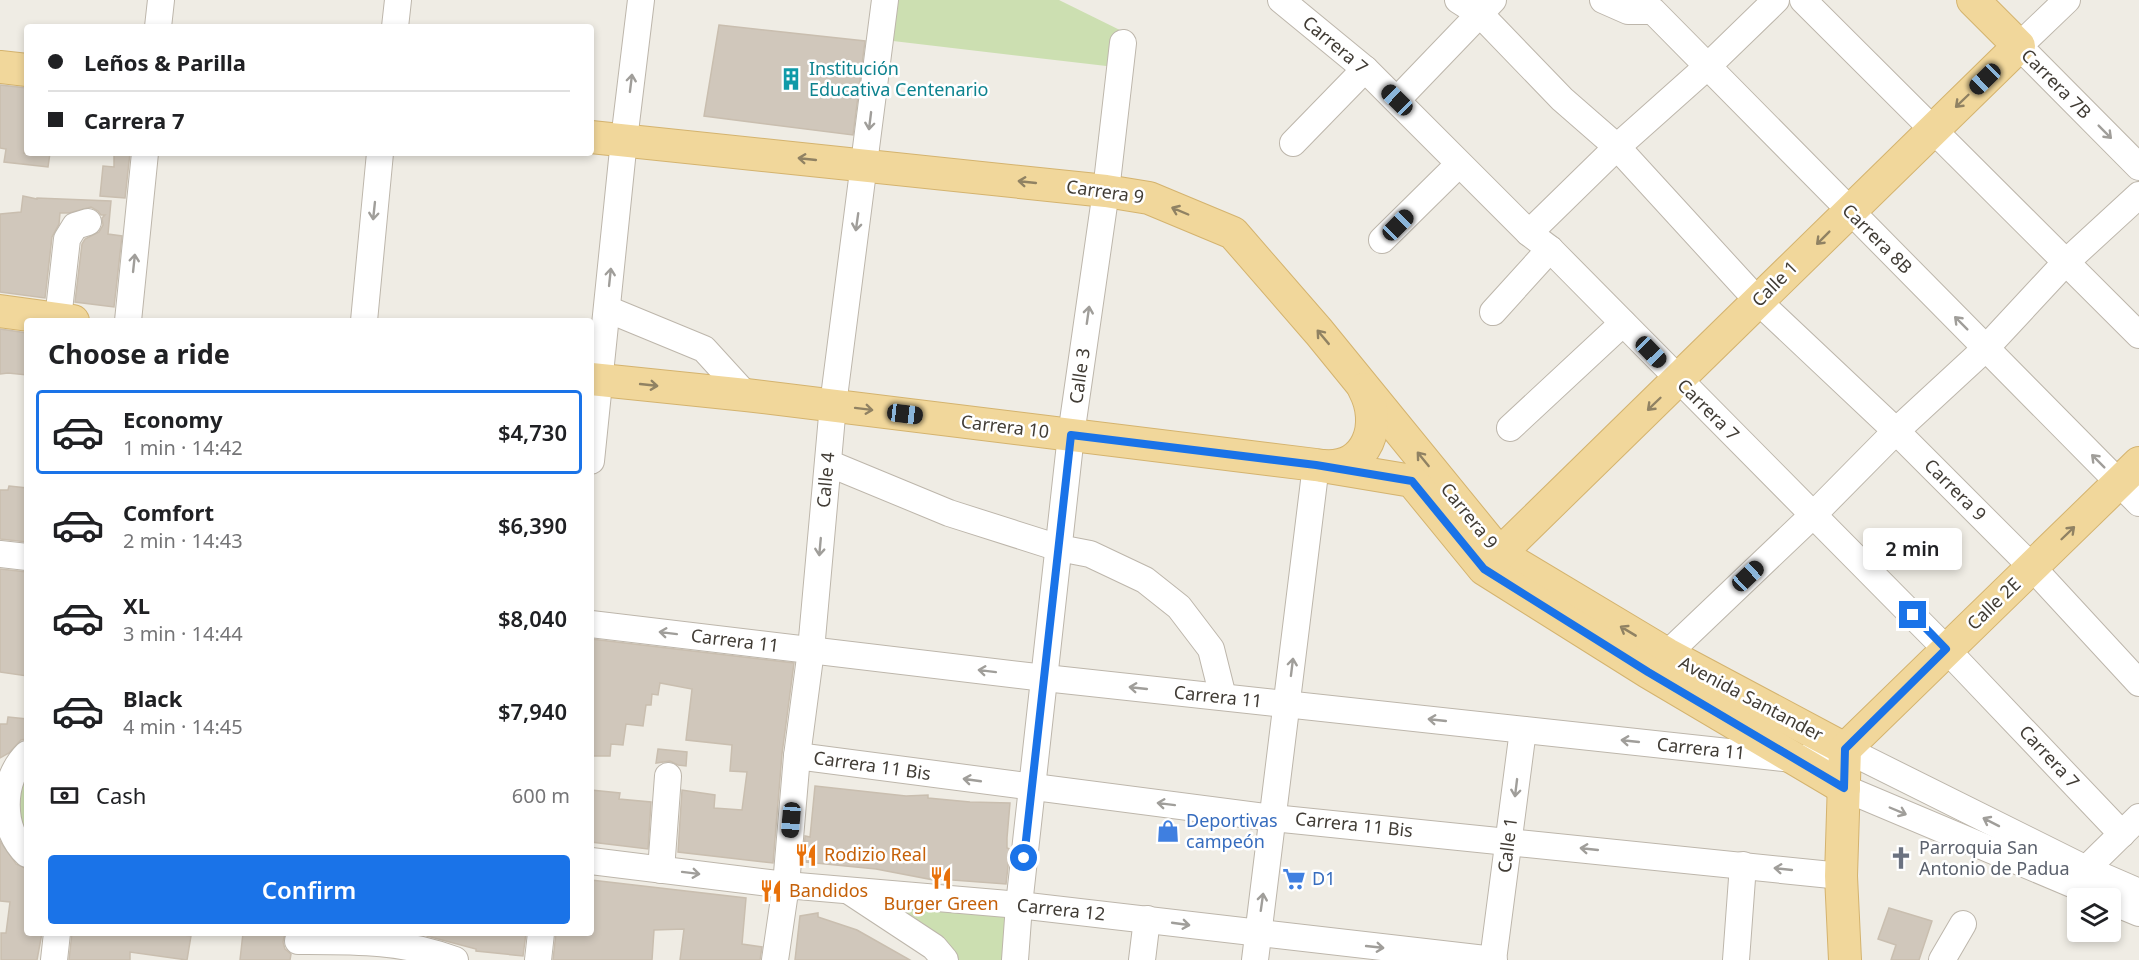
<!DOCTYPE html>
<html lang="en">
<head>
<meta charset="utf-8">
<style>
	body { margin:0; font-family:"Noto Sans",sans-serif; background:#f6f6f6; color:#202124; height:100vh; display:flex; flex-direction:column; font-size:22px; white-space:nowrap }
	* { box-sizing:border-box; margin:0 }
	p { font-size:20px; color:#757577 }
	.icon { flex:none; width:33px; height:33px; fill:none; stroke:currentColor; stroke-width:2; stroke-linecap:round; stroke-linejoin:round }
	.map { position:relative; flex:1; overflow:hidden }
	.details { position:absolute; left:24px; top:318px; width:570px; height:618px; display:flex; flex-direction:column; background:#fff; border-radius:6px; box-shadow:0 3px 9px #0003 }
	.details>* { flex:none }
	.guide { position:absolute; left:24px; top:24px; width:570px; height:132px; border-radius:6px; box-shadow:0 3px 9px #0003; display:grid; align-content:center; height:132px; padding:0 24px; background:#fff }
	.tools { position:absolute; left:2067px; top:888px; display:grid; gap:12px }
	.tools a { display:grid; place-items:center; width:54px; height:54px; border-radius:6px; background:#fff; box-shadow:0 3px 9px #0003; font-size:30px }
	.end { position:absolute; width:27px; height:27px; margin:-14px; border:8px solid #1a73e8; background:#fff; box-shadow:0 0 0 3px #fff }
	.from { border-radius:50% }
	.bubble { position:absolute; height:42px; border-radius:6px; background:#fff; box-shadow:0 3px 9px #0003; font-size:20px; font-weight:600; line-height:42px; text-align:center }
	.car { position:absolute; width:18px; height:36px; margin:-18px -9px; border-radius:8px; box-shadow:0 0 4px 2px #0007; background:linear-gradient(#222 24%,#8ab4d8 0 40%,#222 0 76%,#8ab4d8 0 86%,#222 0) }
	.guide b { display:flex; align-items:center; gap:21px; height:57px; font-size:22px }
	.guide b+b { border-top:2px solid #e0e0e0 }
	.guide i { width:15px; height:15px; background:#202124 }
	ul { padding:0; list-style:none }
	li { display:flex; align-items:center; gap:18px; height:84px; margin:0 12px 9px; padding:0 12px; border:3px solid transparent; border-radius:6px }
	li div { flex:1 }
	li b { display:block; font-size:22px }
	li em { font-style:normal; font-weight:600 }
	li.selected { border-color:#1a73e8 }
	li>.icon { width:54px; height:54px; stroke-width:1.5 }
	h2 { padding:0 24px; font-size:27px; line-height:72px }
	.pay { display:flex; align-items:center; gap:15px; height:66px; padding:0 24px; font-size:22px }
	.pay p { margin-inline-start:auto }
	.primary-button { display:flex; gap:12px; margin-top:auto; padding:12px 24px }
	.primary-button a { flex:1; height:69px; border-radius:6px; background:#1a73e8; color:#fff; font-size:24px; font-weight:600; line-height:69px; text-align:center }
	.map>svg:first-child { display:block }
</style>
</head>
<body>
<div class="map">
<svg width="2139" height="960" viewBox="0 0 2139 960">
	<rect width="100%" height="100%" fill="#efece4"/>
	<g fill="#ccdfb1">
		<path d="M895 0H1059L1132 36 1115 67 893 41Z"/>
		<path d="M27 754V854L13 840Z"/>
		<path d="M846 889 1019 905 1015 960H945Z"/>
	</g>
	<g fill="#d0c7bb" stroke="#c9beaf" stroke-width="1.5">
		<path d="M719 25 865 41 853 135 704 116Z"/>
		<path d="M0 85 27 88V130L24 153H50L48 167 4 162 6 149 0 148Z"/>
		<path d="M114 153H130L125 198 100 196 103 166 114 167Z"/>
		<path d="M23 196 37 199V198L111 201 108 234 122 236 114 307 75 302 82 244 85 239 99 232 103 225 102 218 105 215H101L98 211 91 207 69 213H60L59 224 52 237 45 298 0 292V214L21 212Z"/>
		<path d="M0 329 27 333V375L8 373 0 374Z"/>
		<path d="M9 486 27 488V542L0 539V490H8Z"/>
		<path d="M0 569 27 572V676L0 672Z"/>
		<path d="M591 639 794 663 782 754 773 863 678 852 682 790 715 795 714 808 742 810 747 772 730 771 732 745 686 740 692 689 660 683 658 695 652 694 651 705H646L643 726 626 724 623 745 611 744 610 756H591Z"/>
		<path d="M8 717 27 719V739L21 740 9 753 0 758V724H7Z"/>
		<path d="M658 749 687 752 686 766 678 765 670 761 656 763Z"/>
		<path d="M815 786 906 796 928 795V798L970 802 1010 803 1007 838V848L1010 849 1006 884 939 879V881L876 869 806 862V854L804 853 805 836 810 837Z"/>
		<path d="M591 790 620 793 619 799 651 802 648 849 591 842Z"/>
		<path d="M0 841 16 864 27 869V933H42L37 960H1V933H6L10 902 0 901Z"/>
		<path d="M591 880 746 898 742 944 762 947 760 960H680L684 929 654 930 652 960H553L556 933H591Z"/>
		<path d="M1889 908 1932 921 1919 960H1891L1896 945 1878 939Z"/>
		<path d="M818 913V917L857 930 910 960H795L800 916Z"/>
		<path d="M72 933H169L191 936 187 960 130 952V960H69Z"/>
		<path d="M243 933H285L283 942 285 949 291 954 290 960H240Z"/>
		<path d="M428 933H526L523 956 476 951V949L427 936Z"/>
	</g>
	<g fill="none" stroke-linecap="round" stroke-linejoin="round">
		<g stroke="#bdb6ab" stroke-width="28">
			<g id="minor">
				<path d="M1281 0 1365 69 1529 233 1550 249 1946 649 2122 834"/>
				<path d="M1458 0 1480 14 1562 99 1617 147 1758 301 1896 431 2032 567 2139 683"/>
				<path d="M1603 0 1628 11H1653L2139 503"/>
				<path d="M1803 0 2139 335"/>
				<path d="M2067 0 2019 46 2139 167"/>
				<path d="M158 27 161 0"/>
				<path d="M395 27 398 0"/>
				<path d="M1397 100 1493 0"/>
				<path d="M1293 143 1365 69"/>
				<path d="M1529 233 1617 147 1709 65 1776 0"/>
				<path d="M1382 240 1459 164"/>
				<path d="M607 309 704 349 746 395"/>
				<path d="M1493 312 1550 249"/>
				<path d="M58 319 67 239 75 226 88 222"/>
				<path d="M128 321 145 153"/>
				<path d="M364 321 380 153"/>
				<path d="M1510 428 1623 323"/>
				<path d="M591 461 624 140 641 0"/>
				<path d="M828 463 949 513 1059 548 1090 554 1145 580 1179 607 1211 649 1223 697"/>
				<path d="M0 554 27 557"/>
				<path d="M591 624 1045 678 1793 759 1814 757 1845 749 2086 869 2139 892"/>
				<path d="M1667 654 1814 514 1896 431 1986 348 2065 263 2139 195"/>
				<path d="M27 754C0 781 0 829 27 854"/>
				<path d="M797 756 1273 818 1841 876"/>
				<path d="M1844 788 2105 898"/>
				<path d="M591 861 786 885 1019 905 1494 960"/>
				<path d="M2086 869 2139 817"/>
				<path d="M661 870 668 776"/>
				<path d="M849 891 934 947 945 960"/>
				<path d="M2110 901 2139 913"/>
				<path d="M298 941C353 941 403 940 455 960"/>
				<path d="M54 960 57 933"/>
				<path d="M538 960 541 933"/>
				<path d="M775 960 786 885 797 756 811 650 833 405 885 0"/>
				<path d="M1015 960 1019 905 1071 435 1106 191 1123 43"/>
				<path d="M1142 960 1147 919"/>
				<path d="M1255 960 1316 465"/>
				<path d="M1493 960 1523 730"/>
				<path d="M1736 960 1743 865"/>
				<path d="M1942 960 1963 924"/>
			</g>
		</g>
		<g stroke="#d4b36e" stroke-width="34">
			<g id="major">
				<path d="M0 67 27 70"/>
				<path d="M591 137 1106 191 1149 198 1233 233 1319 332 1500 554 1667 654 1845 749"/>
				<path d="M0 311 73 321"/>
				<path d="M591 379 746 395 1316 465 1412 481 1484 569 1648 672 1844 788"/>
				<path d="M1323 466C1368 470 1383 424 1364 389"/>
				<path d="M1485 568 2019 46 1973 0"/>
				<path d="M1845 960 1841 876 1845 749 2139 463"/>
			</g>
		</g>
		<use href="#minor" stroke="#fff" stroke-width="26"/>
		<use href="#major" stroke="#f1d79b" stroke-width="32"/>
	</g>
	<defs><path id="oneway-shaft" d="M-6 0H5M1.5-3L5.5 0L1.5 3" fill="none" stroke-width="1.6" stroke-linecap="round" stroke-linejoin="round" transform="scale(1.5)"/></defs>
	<g stroke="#a09e9a">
		<use href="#oneway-shaft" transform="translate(631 83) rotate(-83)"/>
		<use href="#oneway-shaft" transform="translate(870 121) rotate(97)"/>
		<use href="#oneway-shaft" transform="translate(2105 132) rotate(45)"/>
		<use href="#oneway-shaft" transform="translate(374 211) rotate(96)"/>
		<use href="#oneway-shaft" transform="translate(857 222) rotate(98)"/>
		<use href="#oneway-shaft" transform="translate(134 263) rotate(-84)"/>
		<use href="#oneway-shaft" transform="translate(610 277) rotate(-84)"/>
		<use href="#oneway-shaft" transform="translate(1088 315) rotate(-82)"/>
		<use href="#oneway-shaft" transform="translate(1961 323) rotate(-135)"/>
		<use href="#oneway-shaft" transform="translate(2098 461) rotate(-135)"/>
		<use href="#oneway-shaft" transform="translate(820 547) rotate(95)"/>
		<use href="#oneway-shaft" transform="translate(668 633) rotate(-173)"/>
		<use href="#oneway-shaft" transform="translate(1292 667) rotate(-83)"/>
		<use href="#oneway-shaft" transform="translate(987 671) rotate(-173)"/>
		<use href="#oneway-shaft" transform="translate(1138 688) rotate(-174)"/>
		<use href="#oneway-shaft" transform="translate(1437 720) rotate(-174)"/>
		<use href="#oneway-shaft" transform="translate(1630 741) rotate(-174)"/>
		<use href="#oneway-shaft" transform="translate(972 780) rotate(-172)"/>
		<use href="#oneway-shaft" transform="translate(1516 788) rotate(97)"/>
		<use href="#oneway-shaft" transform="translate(1166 804) rotate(-173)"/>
		<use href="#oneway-shaft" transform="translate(1898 811) rotate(23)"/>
		<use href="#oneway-shaft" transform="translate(1991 822) rotate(-153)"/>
		<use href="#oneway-shaft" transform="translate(1589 849) rotate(-174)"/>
		<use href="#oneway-shaft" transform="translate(1783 869) rotate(-174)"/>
		<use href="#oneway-shaft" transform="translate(691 873) rotate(7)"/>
		<use href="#oneway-shaft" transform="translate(1262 902) rotate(-82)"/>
		<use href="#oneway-shaft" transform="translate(1181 924) rotate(8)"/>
		<use href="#oneway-shaft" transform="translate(1375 947) rotate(6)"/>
	</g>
	<g stroke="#908263">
		<use href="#oneway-shaft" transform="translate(1962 101) rotate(136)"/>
		<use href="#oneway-shaft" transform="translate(807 159) rotate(-174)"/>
		<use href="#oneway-shaft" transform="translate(1027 182) rotate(-174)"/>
		<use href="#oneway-shaft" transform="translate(1180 211) rotate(-157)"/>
		<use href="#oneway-shaft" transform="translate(1823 238) rotate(135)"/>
		<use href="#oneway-shaft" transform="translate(1323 337) rotate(-130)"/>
		<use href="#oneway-shaft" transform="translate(649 385) rotate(6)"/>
		<use href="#oneway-shaft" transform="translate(1654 404) rotate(136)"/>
		<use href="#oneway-shaft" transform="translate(864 409) rotate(7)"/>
		<use href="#oneway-shaft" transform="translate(1423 459) rotate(-129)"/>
		<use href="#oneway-shaft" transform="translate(2068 533) rotate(-44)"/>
		<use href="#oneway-shaft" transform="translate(1628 631) rotate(-149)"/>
	</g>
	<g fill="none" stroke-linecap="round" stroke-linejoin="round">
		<path stroke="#1a73e8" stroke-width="8" d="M1024 858 1071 435 1316 465 1412 481 1484 569 1648 672 1844 788 1845 749 1946 649 1913 615"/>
	</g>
	<defs>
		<g id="building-bare" transform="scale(1.8)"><path d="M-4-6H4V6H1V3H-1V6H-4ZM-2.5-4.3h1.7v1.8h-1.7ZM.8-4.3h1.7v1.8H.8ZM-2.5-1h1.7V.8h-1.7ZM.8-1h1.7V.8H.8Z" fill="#0f9aa8" stroke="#fff" stroke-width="2.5" paint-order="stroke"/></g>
		<g id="shop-bare" transform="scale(1.8)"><path d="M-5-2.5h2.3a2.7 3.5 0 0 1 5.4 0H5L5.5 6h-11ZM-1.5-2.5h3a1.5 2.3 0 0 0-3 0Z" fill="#3f7fe0" stroke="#fff" stroke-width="2.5" paint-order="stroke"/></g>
		<g id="restaurant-bare" transform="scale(1.8)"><path d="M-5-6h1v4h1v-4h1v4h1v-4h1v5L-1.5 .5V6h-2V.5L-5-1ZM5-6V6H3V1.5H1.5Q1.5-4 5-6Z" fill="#e8710a" stroke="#fff" stroke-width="2.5" paint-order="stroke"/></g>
		<g id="church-bare" transform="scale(1.8)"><path d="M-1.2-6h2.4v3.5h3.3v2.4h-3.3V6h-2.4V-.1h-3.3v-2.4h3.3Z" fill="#6b7280" stroke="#fff" stroke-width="2.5" paint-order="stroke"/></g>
		<g id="supermarket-bare" transform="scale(1.8)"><path d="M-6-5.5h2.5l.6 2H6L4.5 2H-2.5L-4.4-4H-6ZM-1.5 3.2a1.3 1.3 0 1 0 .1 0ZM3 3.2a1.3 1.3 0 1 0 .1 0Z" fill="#3f7fe0" stroke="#fff" stroke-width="2.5" paint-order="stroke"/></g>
	</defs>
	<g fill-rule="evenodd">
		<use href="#building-bare" x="791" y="79"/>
		<use href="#shop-bare" x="1168" y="831"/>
		<use href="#restaurant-bare" x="806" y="855"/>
		<use href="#church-bare" x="1901" y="858"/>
		<use href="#restaurant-bare" x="941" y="878"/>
		<use href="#supermarket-bare" x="1294" y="879"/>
		<use href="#restaurant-bare" x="771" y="891"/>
	</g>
	<g text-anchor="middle" stroke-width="5" stroke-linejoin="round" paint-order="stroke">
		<g font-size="18" fill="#413c35" stroke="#fff">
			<text transform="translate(1335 45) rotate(40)" y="6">Carrera 7</text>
			<text transform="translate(2056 84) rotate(45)" y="6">Carrera 7B</text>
			<text transform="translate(1105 192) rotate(8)" y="6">Carrera 9</text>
			<text transform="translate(1877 239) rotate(45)" y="6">Carrera 8B</text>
			<text transform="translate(1775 284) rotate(-45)" y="6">Calle 1</text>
			<text transform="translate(1080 376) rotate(-82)" y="6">Calle 3</text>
			<text transform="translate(1708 410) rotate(45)" y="6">Carrera 7</text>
			<text transform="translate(1005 427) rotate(7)" y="6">Carrera 10</text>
			<text transform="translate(826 480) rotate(-85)" y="6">Calle 4</text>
			<text transform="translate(1955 490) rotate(45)" y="6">Carrera 9</text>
			<text transform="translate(1469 516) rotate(51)" y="6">Carrera 9</text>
			<text transform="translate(1994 604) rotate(-44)" y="6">Calle 2E</text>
			<text transform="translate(735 641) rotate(7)" y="6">Carrera 11</text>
			<text transform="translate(1218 697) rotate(6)" y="6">Carrera 11</text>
			<text transform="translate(1751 699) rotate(28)" y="6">Avenida Santander</text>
			<text transform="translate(1701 749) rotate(6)" y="6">Carrera 11</text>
			<text transform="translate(2049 757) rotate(47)" y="6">Carrera 7</text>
			<text transform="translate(872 766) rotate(8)" y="6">Carrera 11 Bis</text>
			<text transform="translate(1354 825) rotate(6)" y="6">Carrera 11 Bis</text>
			<text transform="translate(1508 845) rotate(-83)" y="6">Calle 1</text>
			<text transform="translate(1061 910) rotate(6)" y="6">Carrera 12</text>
		</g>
		<g font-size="18" fill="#0d838f" stroke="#fff" text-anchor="start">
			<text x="809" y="75">Institución<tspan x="809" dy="21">Educativa Centenario</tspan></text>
		</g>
		<g font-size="18" fill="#366cbe" stroke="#fff" text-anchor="start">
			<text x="1186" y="827">Deportivas<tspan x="1186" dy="21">campeón</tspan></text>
			<text x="1312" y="885">D1</text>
		</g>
		<g font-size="18" fill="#5b616d" stroke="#fff" text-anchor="start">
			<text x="1919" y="854">Parroquia San<tspan x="1919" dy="21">Antonio de Padua</tspan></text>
		</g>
		<g font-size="18" fill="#c56008" stroke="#fff" text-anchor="start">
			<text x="824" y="861">Rodizio Real</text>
			<text x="789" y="897">Bandidos</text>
			<text x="941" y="910" text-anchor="middle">Burger Green</text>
		</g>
	</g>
</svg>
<div class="tools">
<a><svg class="icon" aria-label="layers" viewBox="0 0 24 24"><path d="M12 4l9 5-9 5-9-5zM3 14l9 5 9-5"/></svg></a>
</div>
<i class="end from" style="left:1024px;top:858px"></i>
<i class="end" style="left:1913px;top:615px"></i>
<div class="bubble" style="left:1863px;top:528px;width:99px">2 min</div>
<i class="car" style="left:1985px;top:79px;rotate:226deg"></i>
<i class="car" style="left:1397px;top:100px;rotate:314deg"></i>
<i class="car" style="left:1398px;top:225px;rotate:45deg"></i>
<i class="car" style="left:1651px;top:352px;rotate:136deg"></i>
<i class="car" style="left:905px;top:414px;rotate:97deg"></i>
<i class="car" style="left:1748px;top:576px;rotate:47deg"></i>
<i class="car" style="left:791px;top:820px;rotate:185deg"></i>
<div class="guide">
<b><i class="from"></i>Leños &amp; Parilla</b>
<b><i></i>Carrera 7</b>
</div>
<section class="details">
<h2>Choose a ride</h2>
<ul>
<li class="selected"><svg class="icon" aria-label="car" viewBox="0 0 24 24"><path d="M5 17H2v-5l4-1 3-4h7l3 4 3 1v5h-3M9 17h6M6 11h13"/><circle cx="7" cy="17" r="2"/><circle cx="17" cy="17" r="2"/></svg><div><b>Economy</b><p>1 min · 14:42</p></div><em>$4,730</em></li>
<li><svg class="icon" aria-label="car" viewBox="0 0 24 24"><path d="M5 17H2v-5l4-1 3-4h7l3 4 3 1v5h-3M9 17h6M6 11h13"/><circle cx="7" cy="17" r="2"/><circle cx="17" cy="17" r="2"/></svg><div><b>Comfort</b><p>2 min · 14:43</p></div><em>$6,390</em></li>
<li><svg class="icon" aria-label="car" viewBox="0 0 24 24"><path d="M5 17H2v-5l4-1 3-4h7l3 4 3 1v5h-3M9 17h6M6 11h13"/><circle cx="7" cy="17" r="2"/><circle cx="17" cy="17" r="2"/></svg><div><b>XL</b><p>3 min · 14:44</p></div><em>$8,040</em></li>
<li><svg class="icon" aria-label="car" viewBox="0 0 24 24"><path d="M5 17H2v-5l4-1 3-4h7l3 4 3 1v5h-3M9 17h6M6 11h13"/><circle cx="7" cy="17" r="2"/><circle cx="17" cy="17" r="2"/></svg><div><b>Black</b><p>4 min · 14:45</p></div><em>$7,940</em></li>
</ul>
<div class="pay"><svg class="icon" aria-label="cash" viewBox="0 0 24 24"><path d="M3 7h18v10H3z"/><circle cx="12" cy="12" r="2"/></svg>Cash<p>600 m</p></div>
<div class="primary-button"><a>Confirm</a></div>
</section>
</div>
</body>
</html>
